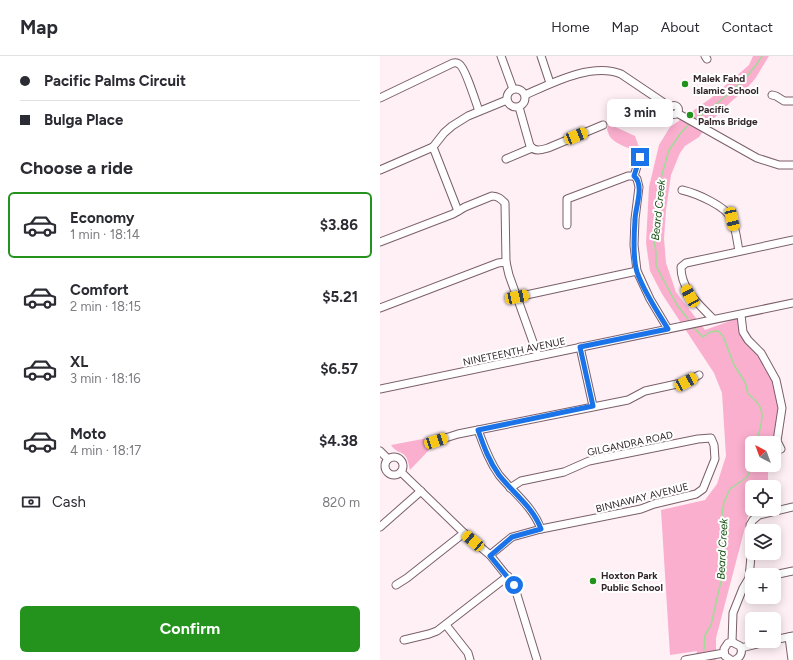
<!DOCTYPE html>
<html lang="en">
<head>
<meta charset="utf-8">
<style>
	body { margin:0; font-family:Figtree,sans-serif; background:#f2f2f3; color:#2b2b33; height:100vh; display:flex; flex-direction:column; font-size:15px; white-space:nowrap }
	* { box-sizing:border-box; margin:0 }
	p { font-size:13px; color:#7c7c81 }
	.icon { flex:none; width:22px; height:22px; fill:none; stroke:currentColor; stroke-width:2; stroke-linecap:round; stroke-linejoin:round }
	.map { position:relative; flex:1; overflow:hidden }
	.panel { display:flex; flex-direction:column; background:#fff; width:380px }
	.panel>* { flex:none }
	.banner { display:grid; align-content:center; height:88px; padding:0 20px; background:#fff }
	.needle { width:26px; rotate:319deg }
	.tools { position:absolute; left:365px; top:380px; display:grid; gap:8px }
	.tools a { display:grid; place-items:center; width:36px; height:36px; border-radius:6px; background:#fff; box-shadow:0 2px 10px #0003; font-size:20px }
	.end { position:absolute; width:18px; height:18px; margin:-9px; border:5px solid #1a73e8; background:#fff; box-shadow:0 0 0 2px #fff }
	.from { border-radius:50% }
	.bubble { position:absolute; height:28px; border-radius:6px; background:#fff; box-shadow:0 2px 10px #0003; font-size:13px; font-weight:700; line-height:28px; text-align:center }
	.car { position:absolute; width:12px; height:24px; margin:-12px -6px; border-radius:5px; box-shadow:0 0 3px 1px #0007; background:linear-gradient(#f5c518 24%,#345 0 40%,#f5c518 0 76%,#345 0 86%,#f5c518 0) }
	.banner b { display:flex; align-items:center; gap:14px; height:38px; font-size:15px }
	.banner b+b { border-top:1px solid #e1e1e2 }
	.banner i { width:10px; height:10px; background:#2b2b33 }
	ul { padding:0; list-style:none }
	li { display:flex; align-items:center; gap:12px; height:66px; margin:0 8px 6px; padding:0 12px; border:2px solid transparent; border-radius:6px }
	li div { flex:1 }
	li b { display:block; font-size:15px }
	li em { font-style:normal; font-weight:700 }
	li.on { border-color:#24931d }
	li>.icon { width:36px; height:36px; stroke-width:1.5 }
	h2 { padding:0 20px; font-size:18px; line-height:48px }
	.pay { display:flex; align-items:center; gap:10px; height:44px; padding:0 20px; font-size:15px }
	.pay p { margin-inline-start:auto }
	.button { display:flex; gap:8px; margin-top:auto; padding:8px 20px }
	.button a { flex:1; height:46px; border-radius:6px; background:#24931d; color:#fff; font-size:16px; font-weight:700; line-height:46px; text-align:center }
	header { display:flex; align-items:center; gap:24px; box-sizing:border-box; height:56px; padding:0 20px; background:#fff; border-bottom:1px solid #e1e1e2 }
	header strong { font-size:19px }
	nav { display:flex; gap:22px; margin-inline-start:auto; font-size:14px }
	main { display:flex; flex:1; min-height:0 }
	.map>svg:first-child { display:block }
</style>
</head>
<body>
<header>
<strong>Map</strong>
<nav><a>Home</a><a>Map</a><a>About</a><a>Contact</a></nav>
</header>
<main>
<section class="panel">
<div class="banner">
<b><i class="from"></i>Pacific Palms Circuit</b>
<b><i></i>Bulga Place</b>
</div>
<h2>Choose a ride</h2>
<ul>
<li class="on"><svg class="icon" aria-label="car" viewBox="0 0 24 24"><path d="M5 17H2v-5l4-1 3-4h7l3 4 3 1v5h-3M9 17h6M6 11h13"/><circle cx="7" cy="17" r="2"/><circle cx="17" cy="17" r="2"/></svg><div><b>Economy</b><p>1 min · 18:14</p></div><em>$3.86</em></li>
<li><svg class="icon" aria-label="car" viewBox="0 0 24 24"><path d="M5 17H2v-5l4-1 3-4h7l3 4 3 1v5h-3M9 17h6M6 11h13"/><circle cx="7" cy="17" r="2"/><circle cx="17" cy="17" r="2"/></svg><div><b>Comfort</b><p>2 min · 18:15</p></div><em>$5.21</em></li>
<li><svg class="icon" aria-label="car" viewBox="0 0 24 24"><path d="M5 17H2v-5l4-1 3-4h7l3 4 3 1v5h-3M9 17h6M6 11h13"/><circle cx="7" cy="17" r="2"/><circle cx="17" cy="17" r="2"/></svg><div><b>XL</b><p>3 min · 18:16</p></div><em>$6.57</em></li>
<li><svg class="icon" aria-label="car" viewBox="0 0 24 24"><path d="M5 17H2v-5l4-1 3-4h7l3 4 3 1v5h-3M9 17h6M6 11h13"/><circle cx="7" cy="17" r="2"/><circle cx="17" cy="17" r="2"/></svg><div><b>Moto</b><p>4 min · 18:17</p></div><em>$4.38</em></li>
</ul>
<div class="pay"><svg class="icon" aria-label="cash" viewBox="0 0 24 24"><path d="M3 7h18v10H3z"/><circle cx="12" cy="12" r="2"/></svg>Cash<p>820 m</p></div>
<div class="button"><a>Confirm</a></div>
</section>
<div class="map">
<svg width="413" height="604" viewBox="0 0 413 604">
	<rect width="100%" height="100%" fill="#fef0f5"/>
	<g fill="#faafce">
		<path d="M373 0H389L375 23 365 34 354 43 330 66 319 81 305 90 300 97 291 119 286 154 284 182 286 207 296 236 325 274 358 262 365 271 368 279 387 304 401 346 397 378 394 389V387H372V409H388V424L377 425 376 431H372V445L336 582V604H315L317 595 290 599 281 454 325 444 337 428 346 400 342 337 334 317 282 238 270 215 266 187 269 131 279 89 290 71 331 42 369 9Z"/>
		<path d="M229 68 255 80 260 94C252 94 237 89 231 82 229 80 228 76 227 73Z"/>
		<path d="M48 382V389L50 393 30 414C26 390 20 402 11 389Z"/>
	</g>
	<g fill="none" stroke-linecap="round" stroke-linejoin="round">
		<g stroke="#9edc97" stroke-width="1.5">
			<path d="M317 62C341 45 367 25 382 0"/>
			<path d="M308 263 297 249 276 210V196L273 181 279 129 289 94 300 78 309 68"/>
			<path d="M313 271 323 281 330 276 338 275 343 280 354 309 365 326 368 338C389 353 382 365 376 387"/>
			<path d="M324 594 325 579 331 569 341 525 339 505 344 473 342 457 344 446 350 433 367 421 370 415 372 401"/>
		</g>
		<g stroke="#7b5f6a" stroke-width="9">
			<g id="minor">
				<path d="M121 0 133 33"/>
				<path d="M161 0 170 27"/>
				<path d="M325 0 327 3"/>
				<circle cx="136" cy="42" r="9"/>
				<path d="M145 39C172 27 212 6 241 18L290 51"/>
				<path d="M392 39 396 40 404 45H413"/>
				<path d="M0 42 73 7C75 7 76 6 79 8 85 11 96 47 99 55"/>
				<circle cx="294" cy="54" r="4.5"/>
				<path d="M139 51 150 90C155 96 161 94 168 92L223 69"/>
				<path d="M297 57 377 102 399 109H413"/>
				<path d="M53 91 78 155"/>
				<path d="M126 103 152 92"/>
				<path d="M0 114 53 91 64 77 72 70 88 60 127 44"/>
				<path d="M254 120 260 101"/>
				<path d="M302 134C315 137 347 150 352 164 356 173 357 185 359 195"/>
				<path d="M187 169V143L248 120H254L257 123 259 131 255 163 254 189 257 215 270 243 288 273"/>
				<path d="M0 186 73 158 85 151 112 140C118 140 121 143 125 147L126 206 129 219 158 300"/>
				<path d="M137 241 257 215"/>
				<path d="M0 252 118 207 126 206"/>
				<path d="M361 259 363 276 368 284 381 297 396 324 402 352 397 385 401 393"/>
				<path d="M333 263C319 248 301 234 301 211L306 207 413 184"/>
				<path d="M200 291 213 350"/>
				<path d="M0 333 413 247"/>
				<path d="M98 374C104 390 109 405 119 419 134 437 153 451 161 473"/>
				<path d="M56 385 78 378 248 344 265 335 306 326 319 319"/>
				<path d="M0 395 8 403"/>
				<circle cx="14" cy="410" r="9"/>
				<path d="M21 416 84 477 110 499 134 529 157 604"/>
				<path d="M0 471 41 435"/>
				<path d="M110 499 132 481 161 473 261 453 274 448 316 438 323 433 335 403 334 389 331 382 318 383 209 405 184 416 141 425 130 432"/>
				<path d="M394 519 413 515"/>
				<path d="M16 529 27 522 84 477"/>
				<path d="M66 569 88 597 90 604"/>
				<path d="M409 581 412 604"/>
				<path d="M24 584 49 578 57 575 128 520"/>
				<path d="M394 584 413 580"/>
				<path d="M352 586 353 557 363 532 369 522 371 500 370 469 373 464 379 459 413 451"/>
				<path d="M361 592 390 585"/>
				<path d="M305 604 344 597"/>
				<path d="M351 604 345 600 344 593 348 587 352 586 360 590C363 596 361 601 355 604"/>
			</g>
		</g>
		<use href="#minor" stroke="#fff" stroke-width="7"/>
	</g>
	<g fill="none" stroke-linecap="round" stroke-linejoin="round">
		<path stroke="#1a73e8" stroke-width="5" d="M134 529 110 500 132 481 161 473C153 451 134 438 119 419 109 405 104 391 98 374L213 350 200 291 288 273C277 255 264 236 257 216 253 203 254 178 255 164 255 152 265 129 254 120L260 101"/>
	</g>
	<g fill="#24931d" stroke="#fff" stroke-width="1.5">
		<circle cx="305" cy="28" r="4"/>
		<circle cx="310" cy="59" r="4"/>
		<circle cx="213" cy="525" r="4"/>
	</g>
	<g text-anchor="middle" stroke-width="4" stroke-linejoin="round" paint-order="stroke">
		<g font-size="10" font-weight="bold" fill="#32262b" stroke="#fff" text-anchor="start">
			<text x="313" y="26">Malek Fahd<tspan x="313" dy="12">Islamic School</tspan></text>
			<text x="318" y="57">Pacific<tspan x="318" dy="12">Palms Bridge</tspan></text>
			<text x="221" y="523">Hoxton Park<tspan x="221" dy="12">Public School</tspan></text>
		</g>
		<g font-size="10" fill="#32262b" stroke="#fff">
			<text transform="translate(134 295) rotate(-12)" y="4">NINETEENTH AVENUE</text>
			<text transform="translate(250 387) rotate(-12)" y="4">GILGANDRA ROAD</text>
			<text transform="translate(262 441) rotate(-14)" y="4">BINNAWAY AVENUE</text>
		</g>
		<g font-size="11" font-style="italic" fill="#12510e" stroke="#fff">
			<text transform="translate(278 154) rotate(-84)" y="4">Beard Creek</text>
			<text transform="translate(342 493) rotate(-87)" y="4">Beard Creek</text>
		</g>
	</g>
</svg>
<div class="tools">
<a><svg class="needle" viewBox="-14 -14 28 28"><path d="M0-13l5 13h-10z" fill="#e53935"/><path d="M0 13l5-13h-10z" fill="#7c7c81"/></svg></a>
<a><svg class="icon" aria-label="locate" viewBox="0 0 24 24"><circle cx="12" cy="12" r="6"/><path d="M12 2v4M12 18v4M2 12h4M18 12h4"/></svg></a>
<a><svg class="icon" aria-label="layers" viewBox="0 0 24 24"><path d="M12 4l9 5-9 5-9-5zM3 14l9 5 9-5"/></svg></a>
<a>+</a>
<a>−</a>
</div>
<i class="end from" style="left:134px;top:529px"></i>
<i class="end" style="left:260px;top:101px"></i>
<div class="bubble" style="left:227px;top:43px;width:66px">3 min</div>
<i class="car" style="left:196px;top:80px;rotate:68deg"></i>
<i class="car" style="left:352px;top:163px;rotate:167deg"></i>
<i class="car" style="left:310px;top:240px;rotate:331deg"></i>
<i class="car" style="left:137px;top:241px;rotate:78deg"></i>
<i class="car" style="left:306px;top:326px;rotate:62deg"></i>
<i class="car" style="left:56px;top:385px;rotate:72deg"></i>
<i class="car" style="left:93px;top:485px;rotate:310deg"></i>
</div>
</main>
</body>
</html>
